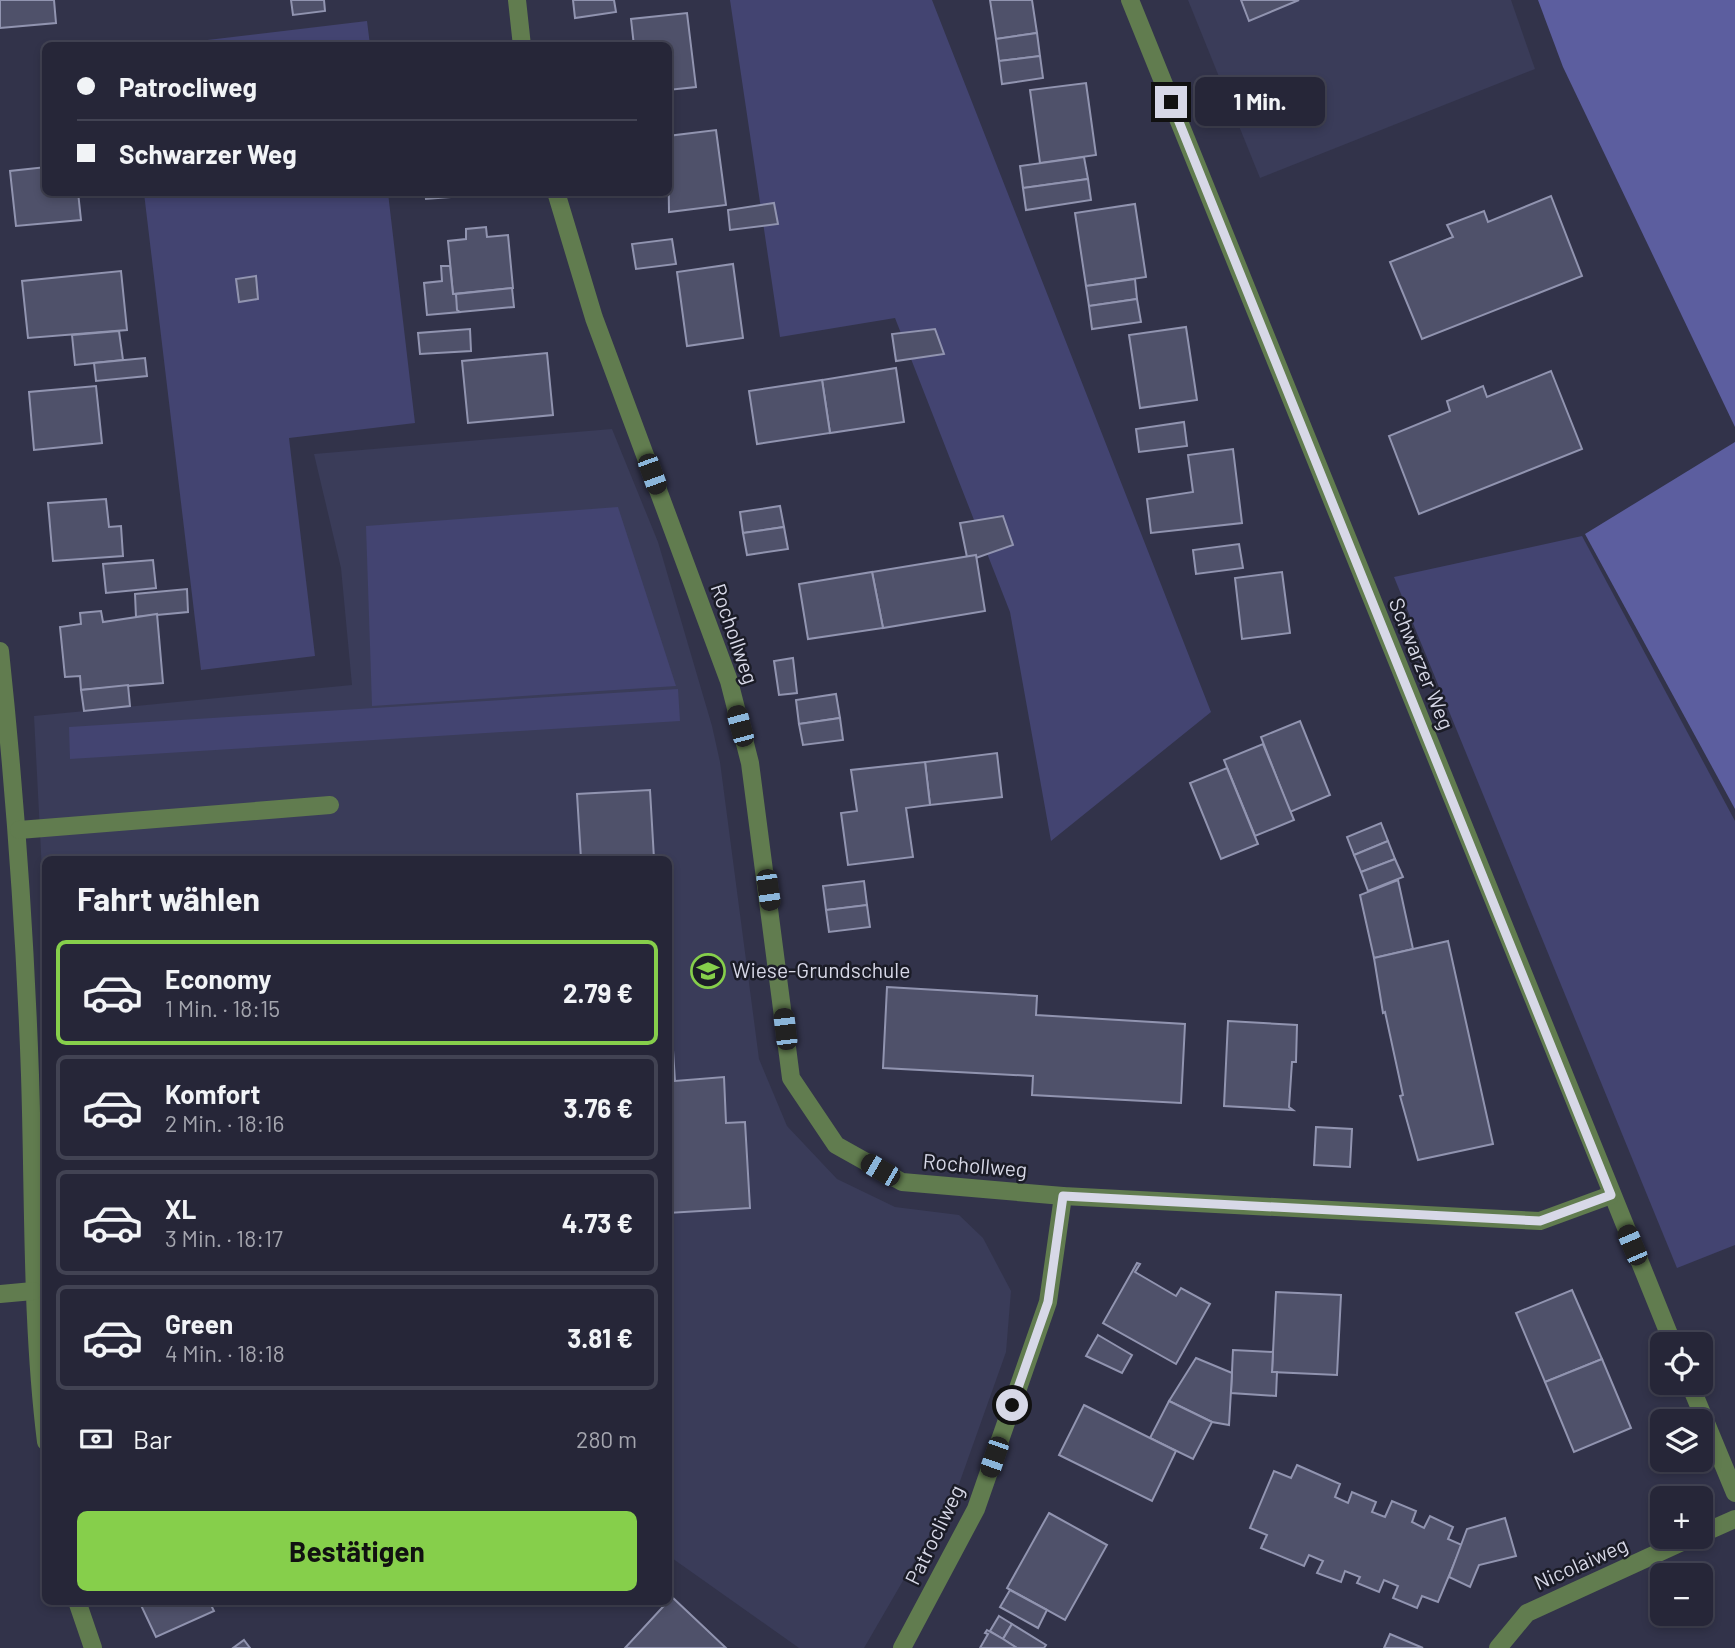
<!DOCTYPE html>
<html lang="de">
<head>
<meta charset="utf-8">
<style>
	body { margin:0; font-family:Barlow,sans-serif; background:#2e2e40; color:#f1f3f6; height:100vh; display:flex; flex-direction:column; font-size:26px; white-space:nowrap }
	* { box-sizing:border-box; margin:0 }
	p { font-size:23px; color:#a4a5ae }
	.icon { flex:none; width:38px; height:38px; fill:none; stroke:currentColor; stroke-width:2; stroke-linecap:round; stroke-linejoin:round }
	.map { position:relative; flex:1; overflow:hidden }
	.panel { position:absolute; left:42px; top:856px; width:630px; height:749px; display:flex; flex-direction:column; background:#262638; border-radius:10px; box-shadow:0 4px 10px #0003,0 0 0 2px #424353 }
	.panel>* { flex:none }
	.hud { position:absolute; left:42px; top:42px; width:630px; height:154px; border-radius:10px; box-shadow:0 4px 10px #0003,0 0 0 2px #424353; display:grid; align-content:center; height:154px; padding:0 35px; background:#262638 }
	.controls { position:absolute; left:1650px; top:1332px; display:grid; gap:14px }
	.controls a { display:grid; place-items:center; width:63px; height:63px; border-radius:10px; background:#262638; box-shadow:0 4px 10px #0003,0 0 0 2px #424353; font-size:35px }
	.end { position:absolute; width:32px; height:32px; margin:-16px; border:9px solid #d7d8e7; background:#111; box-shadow:0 0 0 4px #111 }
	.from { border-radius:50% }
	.bubble { position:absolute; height:49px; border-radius:10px; background:#262638; box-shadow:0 4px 10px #0003,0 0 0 2px #424353; font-size:23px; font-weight:700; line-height:49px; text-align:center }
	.car { position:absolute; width:21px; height:42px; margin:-21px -10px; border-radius:9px; box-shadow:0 0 5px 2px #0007; background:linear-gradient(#222 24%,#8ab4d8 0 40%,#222 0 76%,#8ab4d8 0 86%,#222 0) }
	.hud b { display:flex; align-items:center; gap:24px; height:66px; font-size:26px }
	.hud b+b { border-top:2px solid #424353 }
	.hud i { width:18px; height:18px; background:#f1f3f6 }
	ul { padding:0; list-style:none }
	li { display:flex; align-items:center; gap:21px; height:105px; margin:0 14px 10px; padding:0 21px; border:4px solid #424353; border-radius:10px }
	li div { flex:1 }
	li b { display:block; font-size:26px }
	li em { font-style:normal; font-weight:700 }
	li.active { border-color:#86cf4b }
	li>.icon { width:63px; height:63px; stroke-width:1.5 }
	h2 { padding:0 35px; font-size:32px; line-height:84px }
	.pay { display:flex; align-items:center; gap:18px; height:77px; padding:0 35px; font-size:26px }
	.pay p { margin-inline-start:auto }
	.primary-button { display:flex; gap:14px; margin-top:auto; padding:14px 35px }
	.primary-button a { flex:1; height:80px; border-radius:10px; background:#86cf4b; color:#111; font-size:28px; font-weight:700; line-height:80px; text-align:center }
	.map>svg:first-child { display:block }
</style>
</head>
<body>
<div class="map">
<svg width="1735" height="1648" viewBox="0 0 1735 1648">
	<rect width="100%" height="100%" fill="#32334a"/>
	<g fill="#3a3c59">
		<path d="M1188 0H1511L1535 69 1260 178Z"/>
		<path d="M612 429 658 542 712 726 720 762 759 1059 787 1126 837 1179 895 1207 959 1215 983 1238 1011 1291 1006 1352 959 1484 864 1648H799L669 1556 668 859H46L45 882 42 871 34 716 352 685 341 568 314 454Z"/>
	</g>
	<g fill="#434471">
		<path d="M730 0H932L1211 712 1051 841 1010 612 895 318 780 337Z"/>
		<path d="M367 21 370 45H165Z"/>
		<path d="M144 193H388L415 423 289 438 315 656 201 670Z"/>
		<path d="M618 507 676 686 372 706 366 526Z"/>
		<path d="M1582 536 1735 821V1245L1677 1268 1394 577Z"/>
		<path d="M678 689 680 721 70 759 69 727Z"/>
	</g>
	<g fill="#5c5e9f">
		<path d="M1538 0H1735V427L1563 67Z"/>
		<path d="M1735 442V809L1585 534Z"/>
	</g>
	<g fill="#4f516a" stroke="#9194b0" stroke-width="2">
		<path d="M0 0H54L56 23 0 28Z"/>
		<path d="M291 0H324L325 11 293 15Z"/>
		<path d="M573 0H614L616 12 575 18Z"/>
		<path d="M990 0H1032L1037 33 996 39Z"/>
		<path d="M1241 0H1299L1249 21Z"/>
		<path d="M687 13 696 87 668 90V46H634L631 19Z"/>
		<path d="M1037 33 1040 56 999 61 996 39Z"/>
		<path d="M1040 56 1043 78 1002 84 999 61Z"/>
		<path d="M1086 83 1096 155 1040 163 1030 90Z"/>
		<path d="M716 130 726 205 669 212 668 136Z"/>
		<path d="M1084 157 1088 179 1023 188 1020 166Z"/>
		<path d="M46 167V192H78L81 220 16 226 10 171Z"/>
		<path d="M1088 179 1091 200 1026 210 1023 188Z"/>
		<path d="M425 192H476V195L426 199Z"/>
		<path d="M1551 196 1582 276 1422 339 1390 262 1453 237 1447 225 1484 211 1488 222Z"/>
		<path d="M774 203 778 224 730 230 728 210Z"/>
		<path d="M1135 204 1146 277 1086 286 1075 213Z"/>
		<path d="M486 227 487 237 508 235 513 288 453 294 448 241 466 239V229Z"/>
		<path d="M672 239 676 264 636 269 632 244Z"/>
		<path d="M733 264 743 338 687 346 677 272Z"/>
		<path d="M441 266H450L453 294H456L460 312 427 315 424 283 442 281Z"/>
		<path d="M121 271 127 330 28 338 22 281Z"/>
		<path d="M256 276 258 299 239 302 236 279Z"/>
		<path d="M1135 279 1137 299 1089 306 1086 286Z"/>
		<path d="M512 288 514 307 460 312 457 310 456 294Z"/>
		<path d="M1137 299 1141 322 1092 329 1089 306Z"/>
		<path d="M1186 327 1197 400 1140 408 1129 335Z"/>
		<path d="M470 329 471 351 420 354 418 333Z"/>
		<path d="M935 329 944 354 896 361 892 334Z"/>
		<path d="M119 331 123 360 75 365 72 335Z"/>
		<path d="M547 353 553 415 468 423 462 361Z"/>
		<path d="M145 358 147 376 96 381 94 363Z"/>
		<path d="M896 368 904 422 830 433 822 380Z"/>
		<path d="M1551 371 1582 449 1419 514 1389 436 1450 411 1447 401 1483 386 1487 397Z"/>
		<path d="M822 380 830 433 757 444 749 391Z"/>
		<path d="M96 386 102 443 34 450 29 392Z"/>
		<path d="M1184 422 1187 446 1139 452 1136 429Z"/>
		<path d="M1233 449 1242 523 1151 533 1147 499 1193 492 1188 455Z"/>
		<path d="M106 499 109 527 121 526 123 556 53 561 48 503Z"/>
		<path d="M780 506 784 527 743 533 740 512Z"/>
		<path d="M1003 516 1013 545 976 558 967 557 960 523Z"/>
		<path d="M784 527 788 549 747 555 743 533Z"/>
		<path d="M1239 544 1243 568 1196 574 1193 550Z"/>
		<path d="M976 555 985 611 883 628 872 572Z"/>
		<path d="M153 560 156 588 106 593 103 564Z"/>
		<path d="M872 572 883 628 808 639 799 584Z"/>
		<path d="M1282 572 1290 633 1242 639 1235 578Z"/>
		<path d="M187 589 188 612 136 617 135 594Z"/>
		<path d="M101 611 103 622 157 614 163 683 81 690 80 676 65 677 60 627 81 624 80 613Z"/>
		<path d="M793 658 797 693 779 695 774 661Z"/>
		<path d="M128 685 130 706 84 711 81 690Z"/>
		<path d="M836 694 840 718 799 724 796 700Z"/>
		<path d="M840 718 843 740 803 745 799 724Z"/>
		<path d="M1300 721 1330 795 1290 812 1261 737Z"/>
		<path d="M1263 744 1294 820 1255 836 1224 760Z"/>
		<path d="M997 753 1002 797 930 805 925 762Z"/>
		<path d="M925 762 930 805 906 808 913 857 848 865 841 813 857 811 851 770Z"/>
		<path d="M1227 768 1258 844 1221 859 1190 783Z"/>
		<path d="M650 790 654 859H581L577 794Z"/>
		<path d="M1381 823 1388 841 1354 855 1347 837Z"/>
		<path d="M1388 841 1395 859 1361 872 1354 855Z"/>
		<path d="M1395 859 1403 877 1368 891 1361 872Z"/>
		<path d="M1398 880 1413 949 1374 958 1360 895Z"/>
		<path d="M864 881 867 905 826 910 823 886Z"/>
		<path d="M867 905 870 927 829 932 826 910Z"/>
		<path d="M1448 941 1493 1144 1418 1160 1400 1096 1403 1095 1385 1012 1383 1013 1374 958Z"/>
		<path d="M668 974 675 1081 724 1077 726 1123 745 1122 750 1208 668 1213Z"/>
		<path d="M887 987 1037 996 1036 1015 1185 1024 1181 1103 1032 1095 1033 1076 883 1068Z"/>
		<path d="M1228 1021 1297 1025 1296 1062H1292L1289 1107 1293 1110 1224 1106Z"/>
		<path d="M1316 1127 1352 1129 1350 1167 1314 1165Z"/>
		<path d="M1137 1263 1140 1264 1135 1272 1176 1296 1181 1288 1210 1304 1176 1364 1103 1323Z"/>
		<path d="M1572 1290 1602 1359 1545 1382 1516 1313Z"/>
		<path d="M1276 1292 1341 1295 1337 1375 1272 1372Z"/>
		<path d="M1098 1335 1132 1355 1122 1373 1086 1356Z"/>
		<path d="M1233 1350 1273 1352 1272 1372H1277L1276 1396 1231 1393Z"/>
		<path d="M1196 1358 1232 1373 1229 1425 1212 1422 1169 1401Z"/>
		<path d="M1602 1359 1631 1428 1574 1452 1545 1382Z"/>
		<path d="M1169 1401 1212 1422 1193 1459 1150 1438Z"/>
		<path d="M1084 1405 1176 1451 1152 1501 1059 1455Z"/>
		<path d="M1297 1465 1340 1484 1335 1497 1348 1503 1352 1492 1376 1502 1372 1512 1385 1517 1392 1501 1416 1511 1412 1522 1424 1528 1430 1516 1453 1527 1448 1539 1462 1545 1438 1602 1422 1596 1417 1608 1393 1598 1398 1586 1384 1580 1379 1592 1357 1583 1360 1577 1345 1571 1341 1582 1317 1573 1323 1561 1309 1555 1304 1566 1261 1548 1267 1535 1250 1528 1274 1471 1291 1478Z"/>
		<path d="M1049 1513 1107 1545 1065 1620 1007 1588Z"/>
		<path d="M1505 1518 1516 1556 1479 1565 1470 1587 1449 1577 1467 1529Z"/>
		<path d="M1010 1590 1047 1610 1038 1628 1000 1607Z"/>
		<path d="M672 1597 726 1648H625Z"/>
		<path d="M139 1601H209L214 1611 156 1637Z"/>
		<path d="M999 1616 1012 1624 1003 1639 990 1631Z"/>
		<path d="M1012 1624 1046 1645 1044 1648H1017L1003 1639Z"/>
		<path d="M987 1630 1003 1639 1017 1648H980L988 1634 985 1633Z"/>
		<path d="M1390 1634 1423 1648H1384Z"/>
		<path d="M244 1640 250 1648H233Z"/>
	</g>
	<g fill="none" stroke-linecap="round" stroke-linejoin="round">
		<g stroke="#617c4f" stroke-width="18">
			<path d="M517 0 522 46"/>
			<path d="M1130 0 1673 1344"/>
			<path d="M556 192 594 318 729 681 750 763 791 1078 836 1145 902 1182 1063 1196 1540 1221 1611 1195"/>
			<path d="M0 651C15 793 25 932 30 1075 34 1198 31 1320 46 1442"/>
			<path d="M19 830 330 805"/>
			<path d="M0 1294 33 1291"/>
			<path d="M1689 1382 1735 1493"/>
			<path d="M1701 1534 1735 1519"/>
			<path d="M77 1601 93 1648"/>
			<path d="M902 1648 976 1509 1048 1302 1063 1196"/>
			<path d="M1498 1648 1527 1613 1695 1536"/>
		</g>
	</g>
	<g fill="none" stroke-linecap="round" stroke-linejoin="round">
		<path stroke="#d7d8e7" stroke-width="9" d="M1012 1405 1048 1302 1063 1196 1540 1221 1611 1195 1171 102"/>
	</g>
	<defs>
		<g id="school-ring" transform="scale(1.75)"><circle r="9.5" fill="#1b1c27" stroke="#86cf4b" stroke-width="1.5"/><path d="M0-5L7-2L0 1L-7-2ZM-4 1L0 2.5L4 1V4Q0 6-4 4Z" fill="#86cf4b"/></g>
	</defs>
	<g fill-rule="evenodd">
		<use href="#school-ring" x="708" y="971"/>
	</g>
	<g text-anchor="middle" stroke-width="5" stroke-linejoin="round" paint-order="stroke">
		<g font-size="21" fill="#d7d8e7" stroke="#1b1c27">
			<text transform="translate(734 634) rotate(71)" y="7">Rochollweg</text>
			<text transform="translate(1421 664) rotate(68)" y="7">Schwarzer Weg</text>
			<text transform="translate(975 1166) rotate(5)" y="7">Rochollweg</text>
			<text transform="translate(935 1535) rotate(-64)" y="7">Patrocliweg</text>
			<text transform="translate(1581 1564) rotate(-24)" y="7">Nicolaiweg</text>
		</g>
		<g font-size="21" fill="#d7d8e7" stroke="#1b1c27" text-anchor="start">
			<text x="732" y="978">Wiese-Grundschule</text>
		</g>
	</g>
</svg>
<div class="controls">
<a><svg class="icon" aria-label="locate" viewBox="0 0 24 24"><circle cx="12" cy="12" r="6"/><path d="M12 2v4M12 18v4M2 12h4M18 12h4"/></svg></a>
<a><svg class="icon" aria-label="layers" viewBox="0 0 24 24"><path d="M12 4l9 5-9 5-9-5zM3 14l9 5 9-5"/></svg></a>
<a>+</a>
<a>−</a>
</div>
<i class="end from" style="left:1012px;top:1405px"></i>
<i class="end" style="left:1171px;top:102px"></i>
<div class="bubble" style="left:1195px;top:77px;width:130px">1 Min.</div>
<i class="car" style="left:652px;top:474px;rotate:160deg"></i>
<i class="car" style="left:740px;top:726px;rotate:345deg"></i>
<i class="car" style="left:768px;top:890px;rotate:172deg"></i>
<i class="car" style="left:785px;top:1029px;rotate:353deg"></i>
<i class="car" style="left:880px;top:1170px;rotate:300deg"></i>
<i class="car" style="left:1632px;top:1245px;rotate:337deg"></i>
<i class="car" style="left:994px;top:1457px;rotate:199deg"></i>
<div class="hud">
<b><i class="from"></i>Patrocliweg</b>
<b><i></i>Schwarzer Weg</b>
</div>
<section class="panel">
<h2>Fahrt wählen</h2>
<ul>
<li class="active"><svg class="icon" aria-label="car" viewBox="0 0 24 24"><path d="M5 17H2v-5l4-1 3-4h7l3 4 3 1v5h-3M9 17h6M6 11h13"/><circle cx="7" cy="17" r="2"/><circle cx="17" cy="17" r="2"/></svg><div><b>Economy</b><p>1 Min. · 18:15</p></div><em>2.79 €</em></li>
<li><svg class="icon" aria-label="car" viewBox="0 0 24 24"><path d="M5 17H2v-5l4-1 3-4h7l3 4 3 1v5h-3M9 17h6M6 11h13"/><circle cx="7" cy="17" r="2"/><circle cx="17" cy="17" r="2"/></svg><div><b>Komfort</b><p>2 Min. · 18:16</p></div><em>3.76 €</em></li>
<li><svg class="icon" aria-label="car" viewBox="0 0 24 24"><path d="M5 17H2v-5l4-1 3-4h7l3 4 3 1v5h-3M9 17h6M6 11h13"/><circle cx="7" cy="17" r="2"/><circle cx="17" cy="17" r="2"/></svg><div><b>XL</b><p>3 Min. · 18:17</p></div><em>4.73 €</em></li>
<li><svg class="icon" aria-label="car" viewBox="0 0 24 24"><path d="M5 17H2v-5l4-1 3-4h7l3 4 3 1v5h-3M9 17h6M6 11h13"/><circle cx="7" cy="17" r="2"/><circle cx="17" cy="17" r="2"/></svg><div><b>Green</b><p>4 Min. · 18:18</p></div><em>3.81 €</em></li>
</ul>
<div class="pay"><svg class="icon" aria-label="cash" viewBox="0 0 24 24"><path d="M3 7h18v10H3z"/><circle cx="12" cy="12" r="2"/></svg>Bar<p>280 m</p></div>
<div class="primary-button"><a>Bestätigen</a></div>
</section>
</div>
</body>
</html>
